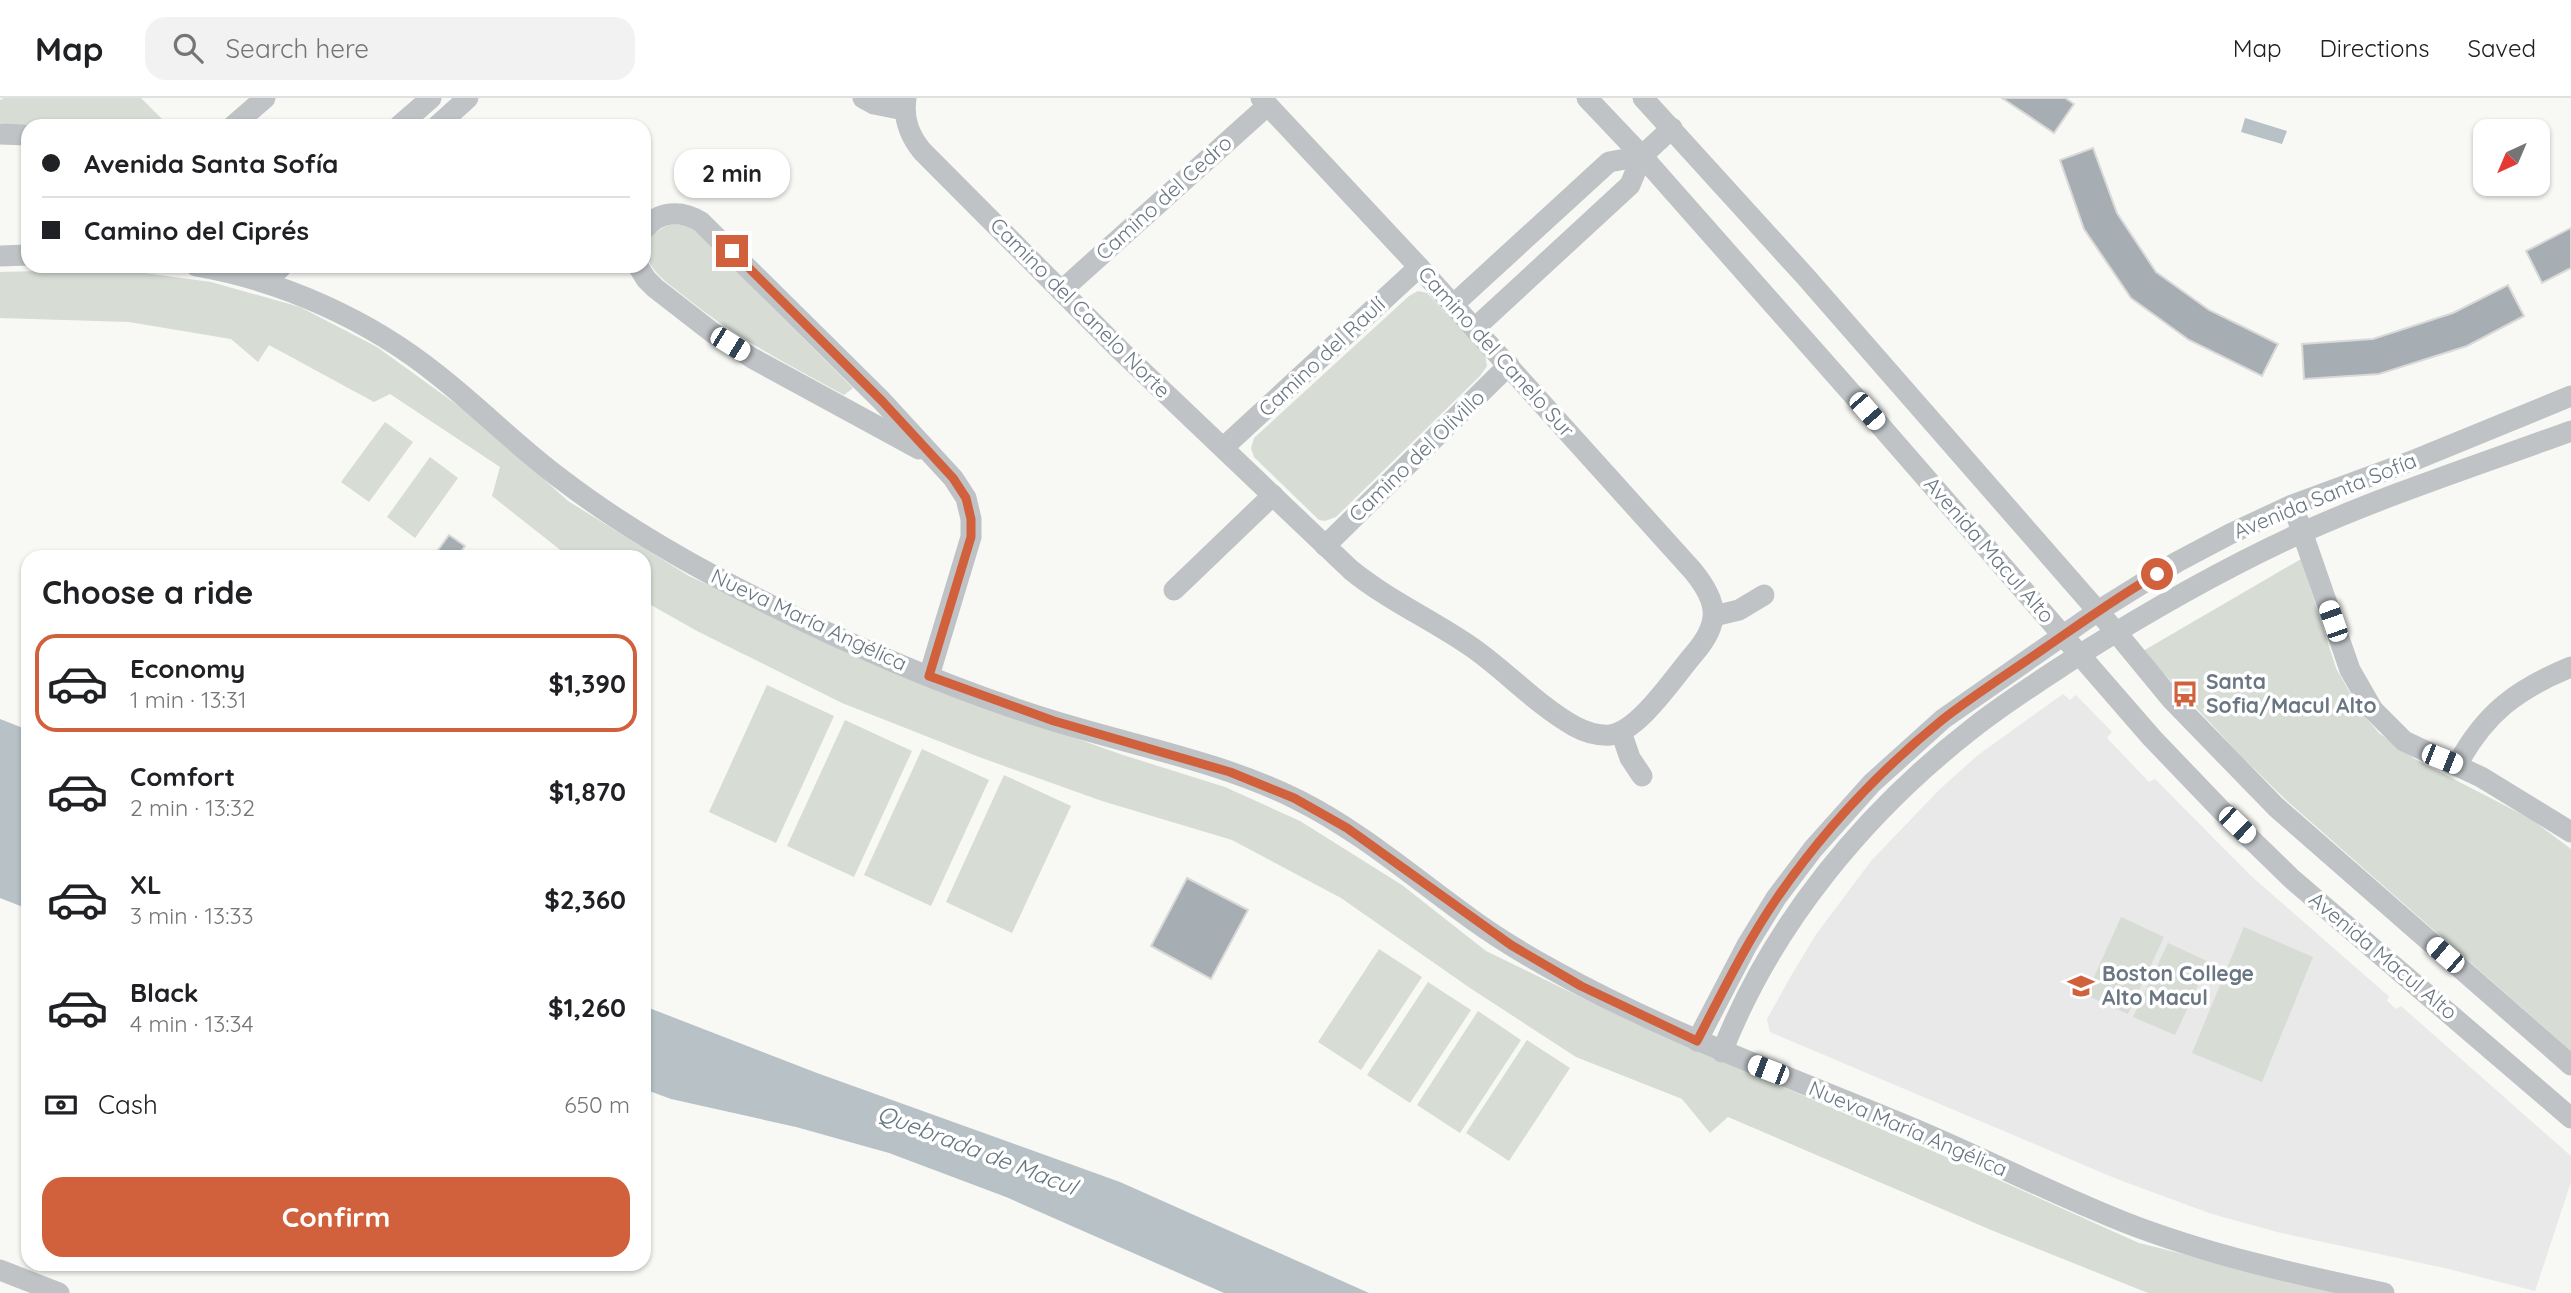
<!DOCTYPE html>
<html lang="en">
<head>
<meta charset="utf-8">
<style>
	body { margin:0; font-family:Quicksand,sans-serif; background:#f2f2f2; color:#202124; height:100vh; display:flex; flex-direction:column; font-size:26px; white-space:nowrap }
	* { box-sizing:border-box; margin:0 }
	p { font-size:23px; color:#757577 }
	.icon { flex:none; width:38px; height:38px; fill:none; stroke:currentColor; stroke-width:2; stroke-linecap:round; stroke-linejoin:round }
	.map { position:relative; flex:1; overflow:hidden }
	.panel { position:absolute; left:21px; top:452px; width:630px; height:721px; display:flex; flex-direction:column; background:#fff; border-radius:21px; box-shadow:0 2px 5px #0004 }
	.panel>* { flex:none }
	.guide { position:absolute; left:21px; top:21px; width:630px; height:154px; border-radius:21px; box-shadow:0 2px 5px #0004; display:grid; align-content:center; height:154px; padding:0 21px; background:#fff }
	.needle { width:46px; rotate:224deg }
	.fabs { position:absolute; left:2473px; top:21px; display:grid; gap:14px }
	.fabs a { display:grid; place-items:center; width:77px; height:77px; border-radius:14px; background:#fff; box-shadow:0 2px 5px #0004; font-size:35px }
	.end { position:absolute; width:32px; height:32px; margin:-16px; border:9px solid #d1613c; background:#fff; box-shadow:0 0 0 4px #fff }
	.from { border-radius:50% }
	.bubble { position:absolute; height:49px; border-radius:21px; background:#fff; box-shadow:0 2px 5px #0004; font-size:23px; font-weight:700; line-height:49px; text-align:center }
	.car { position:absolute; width:21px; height:42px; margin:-21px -10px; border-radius:9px; box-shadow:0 0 5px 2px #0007; background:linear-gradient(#fff 24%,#345 0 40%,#fff 0 76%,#345 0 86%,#fff 0) }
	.guide b { display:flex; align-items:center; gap:24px; height:66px; font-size:26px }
	.guide b+b { border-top:2px solid #e0e0e0 }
	.guide i { width:18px; height:18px; background:#202124 }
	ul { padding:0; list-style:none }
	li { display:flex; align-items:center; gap:21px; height:98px; margin:0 14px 10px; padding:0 7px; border:4px solid transparent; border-radius:21px }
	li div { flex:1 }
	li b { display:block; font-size:26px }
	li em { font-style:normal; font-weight:700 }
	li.selected { border-color:#d1613c }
	li>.icon { width:63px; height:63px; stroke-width:1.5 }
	h2 { padding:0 21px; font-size:32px; line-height:84px }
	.pay { display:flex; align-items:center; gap:18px; height:77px; padding:0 21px; font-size:26px }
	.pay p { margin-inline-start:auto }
	.primary-button { display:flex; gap:14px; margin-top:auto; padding:14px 21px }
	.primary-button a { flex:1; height:80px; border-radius:21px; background:#d1613c; color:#fff; font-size:28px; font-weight:700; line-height:80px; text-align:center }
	header { display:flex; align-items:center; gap:42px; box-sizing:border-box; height:98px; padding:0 35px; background:#fff; border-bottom:2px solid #e0e0e0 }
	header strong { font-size:33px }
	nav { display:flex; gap:38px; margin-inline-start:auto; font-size:24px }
	.search { width:490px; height:63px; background:#f2f2f2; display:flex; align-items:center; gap:18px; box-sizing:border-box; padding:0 24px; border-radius:21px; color:#757577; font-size:26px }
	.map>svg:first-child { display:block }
</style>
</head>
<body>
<header>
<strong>Map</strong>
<div class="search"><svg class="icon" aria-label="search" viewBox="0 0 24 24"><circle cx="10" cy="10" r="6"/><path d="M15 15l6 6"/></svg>Search here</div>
<nav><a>Map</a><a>Directions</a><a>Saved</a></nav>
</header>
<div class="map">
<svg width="2571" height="1195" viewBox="0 0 2571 1195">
	<rect width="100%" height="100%" fill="#f8f8f5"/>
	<path fill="#e8e9e8" d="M2063 596 2070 602 2076 597 2112 634 2107 640 2149 684 2155 681 2251 778 2385 895 2389 898 2387 903 2396 911 2401 908 2571 1058V1084L2535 1193 2449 1171 2281 1135 2212 1116 2117 1081 1770 934 1767 921 1791 878 1815 838 1871 763 1939 692 1978 657Z"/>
	<g fill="#d7dcd5">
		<path d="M4 0H141L169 28 5 26 0 25V2Z"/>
		<path d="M674 126 689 128 699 136 853 290 844 297C788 267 733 238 684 198 673 189 660 181 652 169 647 162 645 152 649 144 654 133 663 128 674 126Z"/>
		<path d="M115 171 211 184 300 209 377 249 478 322 568 403 689 478 922 586 1123 657 1225 689 1300 723 1402 787 1486 853 1634 925 1972 1070 2139 1145 2338 1195H2148L1991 1132 1728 1019 1710 1035 1682 1001 1576 959 1470 890 1341 800 1232 742 1102 703 979 659 842 605 697 533 644 503V458H568L492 398 500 369 390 296 374 304 269 247 258 264 231 241 129 224 0 220V174Z"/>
		<path d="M1418 193 1427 195 1485 256 1487 268 1480 278 1336 419 1325 423 1319 422 1254 359 1251 350 1254 340 1409 198Z"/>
		<path d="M385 324 413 344 369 404 341 384Z"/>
		<path d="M430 359 458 380 415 440 387 419Z"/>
		<path d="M2301 461 2336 570 2361 614 2379 635 2415 661 2531 721 2571 751V953L2287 703 2241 658 2143 553Z"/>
		<path d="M767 587 834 618 776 745 709 714Z"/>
		<path d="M845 622 912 653 854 779 787 748Z"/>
		<path d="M922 651 989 682 931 808 864 777Z"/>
		<path d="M1004 677 1071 708 1012 835 946 804Z"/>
		<path d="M2121 819 2164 839 2128 916 2086 897Z"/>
		<path d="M2244 829 2313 859 2262 984 2192 955Z"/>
		<path d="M2168 845 2209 864 2175 937 2133 919Z"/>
		<path d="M1379 851 1422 879 1361 972 1318 944Z"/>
		<path d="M1428 884 1471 912 1410 1005 1367 977Z"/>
		<path d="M1478 913 1521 942 1460 1035 1417 1007Z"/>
		<path d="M1527 942 1570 970 1509 1063 1466 1035Z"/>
	</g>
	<g fill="#b8c2c6">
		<path d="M2245 20 2287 33 2282 46 2241 34Z"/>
		<path d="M0 621 28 632V811L0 800Z"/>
		<path d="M644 908 817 975 1120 1084 1369 1195H1224L1006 1099 889 1055 796 1029 671 1001 644 991Z"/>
	</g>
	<g fill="#a6adb3" stroke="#d9d9d8" stroke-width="2">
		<path d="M2002 0H2065L2074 6 2054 35Z"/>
		<path d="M2093 50 2117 115 2156 174 2209 212 2278 246 2262 278 2189 242 2131 200 2084 131 2060 62Z"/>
		<path d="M2571 130V170L2542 185 2526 153Z"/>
		<path d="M2508 187 2524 218 2467 248 2379 276 2304 281 2302 246 2373 241 2453 215Z"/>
		<path d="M449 437 465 448 458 458H447L438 452Z"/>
		<path d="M1187 780 1248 812 1211 881 1151 848Z"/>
	</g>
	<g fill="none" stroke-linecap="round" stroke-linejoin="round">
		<g stroke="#bfc3c6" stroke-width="21">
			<path d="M863 0 874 6 904 12"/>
			<path d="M906 0C903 21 909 37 922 53L1121 253 1351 472C1389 503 1433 522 1473 550 1507 574 1537 607 1574 628 1585 634 1597 638 1610 637 1639 633 1674 579 1693 557 1721 525 1719 505 1693 473L1419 169 1261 0"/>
			<path d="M1587 0 1642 58 1885 333 2152 640 2222 713 2292 781 2571 1020"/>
			<path d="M1643 0 1805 178 2116 534 2172 602 2276 709 2571 967"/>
			<path d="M233 28 265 0"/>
			<path d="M399 28 431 0"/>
			<path d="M437 28 468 0"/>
			<path d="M0 36 28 37"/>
			<path d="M644 132C658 112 682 112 701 124L882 303 953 380 966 400 971 421V439L929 578"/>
			<path d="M0 158 28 157"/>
			<path d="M196 168C283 183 370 222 439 278 481 311 518 349 561 381 609 418 662 450 716 479 824 536 937 587 1054 623 1135 648 1222 664 1298 702 1360 733 1414 780 1470 820 1496 839 1524 856 1553 872 1664 934 1783 976 1900 1025 1976 1056 2048 1094 2124 1124 2208 1157 2296 1176 2384 1195"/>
			<path d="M638 168 646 181 655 190 713 235 752 260 919 351"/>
			<path d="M266 184 282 168"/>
			<path d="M1061 193 1267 8"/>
			<path d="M1454 206 1609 64 1642 58"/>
			<path d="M1475 230 1630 87 1642 58 1672 30"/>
			<path d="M1224 349 1419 169"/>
			<path d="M2298 422 2350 572 2373 612 2404 643 2481 679 2571 734"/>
			<path d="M1325 448 1509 267"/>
			<path d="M1174 492 1273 397"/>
			<path d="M1714 518 1739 512 1764 497"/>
			<path d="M1621 634 1630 660 1642 678"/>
			<path d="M2457 667C2485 615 2517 591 2571 569"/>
			<path d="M1697 943 1747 847 1776 800 1813 751 1872 685 1943 621 2098 513 2177 464 2230 436 2292 407 2417 361 2571 298"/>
			<path d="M1722 954C1772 826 1865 714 1973 630 2006 604 2041 582 2076 559 2149 513 2222 471 2301 435 2388 396 2481 366 2571 333"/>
			<path d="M0 1172 59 1195"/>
		</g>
	</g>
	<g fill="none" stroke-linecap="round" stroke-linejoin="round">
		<path stroke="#d1613c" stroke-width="9" d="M732 153 882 303 953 380 966 400 971 421V439L929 578 1054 623 1230 674 1294 700 1347 730 1511 847 1581 888 1697 943C1722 895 1746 845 1777 800 1823 733 1879 673 1942 622 1974 597 2009 575 2042 552 2080 526 2117 499 2157 476"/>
	</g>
	<defs>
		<g id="bus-bare" transform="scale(2.1)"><path d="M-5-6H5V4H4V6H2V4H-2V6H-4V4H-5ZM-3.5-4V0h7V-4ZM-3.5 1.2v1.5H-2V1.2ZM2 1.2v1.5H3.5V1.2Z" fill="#d1613c" stroke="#fff" stroke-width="2.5" paint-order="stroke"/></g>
		<g id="school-bare" transform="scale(2.1)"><path d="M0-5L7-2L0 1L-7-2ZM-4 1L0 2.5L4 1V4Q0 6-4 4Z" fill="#d1613c" stroke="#fff" stroke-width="2.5" paint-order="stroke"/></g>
	</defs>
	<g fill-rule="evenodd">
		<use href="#bus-bare" x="2185" y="596"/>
		<use href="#school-bare" x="2081" y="888"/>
	</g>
	<g text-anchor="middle" stroke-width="7" stroke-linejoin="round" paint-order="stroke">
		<g font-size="21" fill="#6a7783" stroke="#fff">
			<text transform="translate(1164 100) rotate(-42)" y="7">Camino del Cedro</text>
			<text transform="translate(1080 210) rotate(45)" y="7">Camino del Canelo Norte</text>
			<text transform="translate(1496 254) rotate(48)" y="7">Camino del Canelo Sur</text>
			<text transform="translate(1322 259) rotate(-43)" y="7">Camino del Raulí</text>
			<text transform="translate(1417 358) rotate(-44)" y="7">Camino del Olivillo</text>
			<text transform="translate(2325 398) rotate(-22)" y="7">Avenida Santa Sofía</text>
			<text transform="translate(1989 452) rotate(49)" y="7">Avenida Macul Alto</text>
			<text transform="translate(809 522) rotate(25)" y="7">Nueva María Angélica</text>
			<text transform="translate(2383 858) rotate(40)" y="7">Avenida Macul Alto</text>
			<text transform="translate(1908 1031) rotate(23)" y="7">Nueva María Angélica</text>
		</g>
		<g font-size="21" font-weight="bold" fill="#6a7783" stroke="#fff" text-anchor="start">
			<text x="2206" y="591">Santa<tspan x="2206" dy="24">Sofia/Macul Alto</tspan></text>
			<text x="2102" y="883">Boston College<tspan x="2102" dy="24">Alto Macul</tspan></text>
		</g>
		<g font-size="23" font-style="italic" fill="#66777f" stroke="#fff">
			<text transform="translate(977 1052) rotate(21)" y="8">Quebrada de Macul</text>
		</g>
	</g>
</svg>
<div class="fabs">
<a><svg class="needle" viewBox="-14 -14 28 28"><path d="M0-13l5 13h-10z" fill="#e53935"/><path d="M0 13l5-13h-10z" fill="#757577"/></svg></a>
</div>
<i class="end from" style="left:2157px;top:476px"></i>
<i class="end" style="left:732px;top:153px"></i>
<div class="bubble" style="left:674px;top:51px;width:116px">2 min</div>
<i class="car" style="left:730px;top:246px;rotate:122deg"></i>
<i class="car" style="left:1867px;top:313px;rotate:139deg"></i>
<i class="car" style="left:2333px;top:523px;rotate:341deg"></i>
<i class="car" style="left:2442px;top:661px;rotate:112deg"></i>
<i class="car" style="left:2237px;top:727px;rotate:134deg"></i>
<i class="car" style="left:2445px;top:857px;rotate:311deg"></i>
<i class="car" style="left:1768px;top:972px;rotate:291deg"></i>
<div class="guide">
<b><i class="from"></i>Avenida Santa Sofía</b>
<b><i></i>Camino del Ciprés</b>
</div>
<section class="panel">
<h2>Choose a ride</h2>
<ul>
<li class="selected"><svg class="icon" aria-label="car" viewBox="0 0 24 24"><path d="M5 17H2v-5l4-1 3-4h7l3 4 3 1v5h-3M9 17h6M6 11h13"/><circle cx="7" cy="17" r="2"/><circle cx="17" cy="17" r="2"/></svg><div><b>Economy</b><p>1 min · 13:31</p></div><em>$1,390</em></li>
<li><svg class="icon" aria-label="car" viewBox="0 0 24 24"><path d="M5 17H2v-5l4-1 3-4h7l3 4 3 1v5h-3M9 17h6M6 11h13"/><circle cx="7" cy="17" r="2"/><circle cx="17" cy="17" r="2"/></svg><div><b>Comfort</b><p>2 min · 13:32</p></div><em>$1,870</em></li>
<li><svg class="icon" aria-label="car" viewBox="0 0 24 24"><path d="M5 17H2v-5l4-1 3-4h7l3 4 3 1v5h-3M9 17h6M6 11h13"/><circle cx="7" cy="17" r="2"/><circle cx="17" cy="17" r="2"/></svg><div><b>XL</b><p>3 min · 13:33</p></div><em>$2,360</em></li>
<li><svg class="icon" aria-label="car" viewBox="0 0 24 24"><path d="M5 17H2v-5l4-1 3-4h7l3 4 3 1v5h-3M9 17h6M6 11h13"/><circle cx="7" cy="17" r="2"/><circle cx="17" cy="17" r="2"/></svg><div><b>Black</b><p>4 min · 13:34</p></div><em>$1,260</em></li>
</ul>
<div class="pay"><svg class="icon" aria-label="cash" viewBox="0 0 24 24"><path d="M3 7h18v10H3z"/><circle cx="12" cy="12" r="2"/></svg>Cash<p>650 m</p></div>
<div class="primary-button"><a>Confirm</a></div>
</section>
</div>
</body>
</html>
